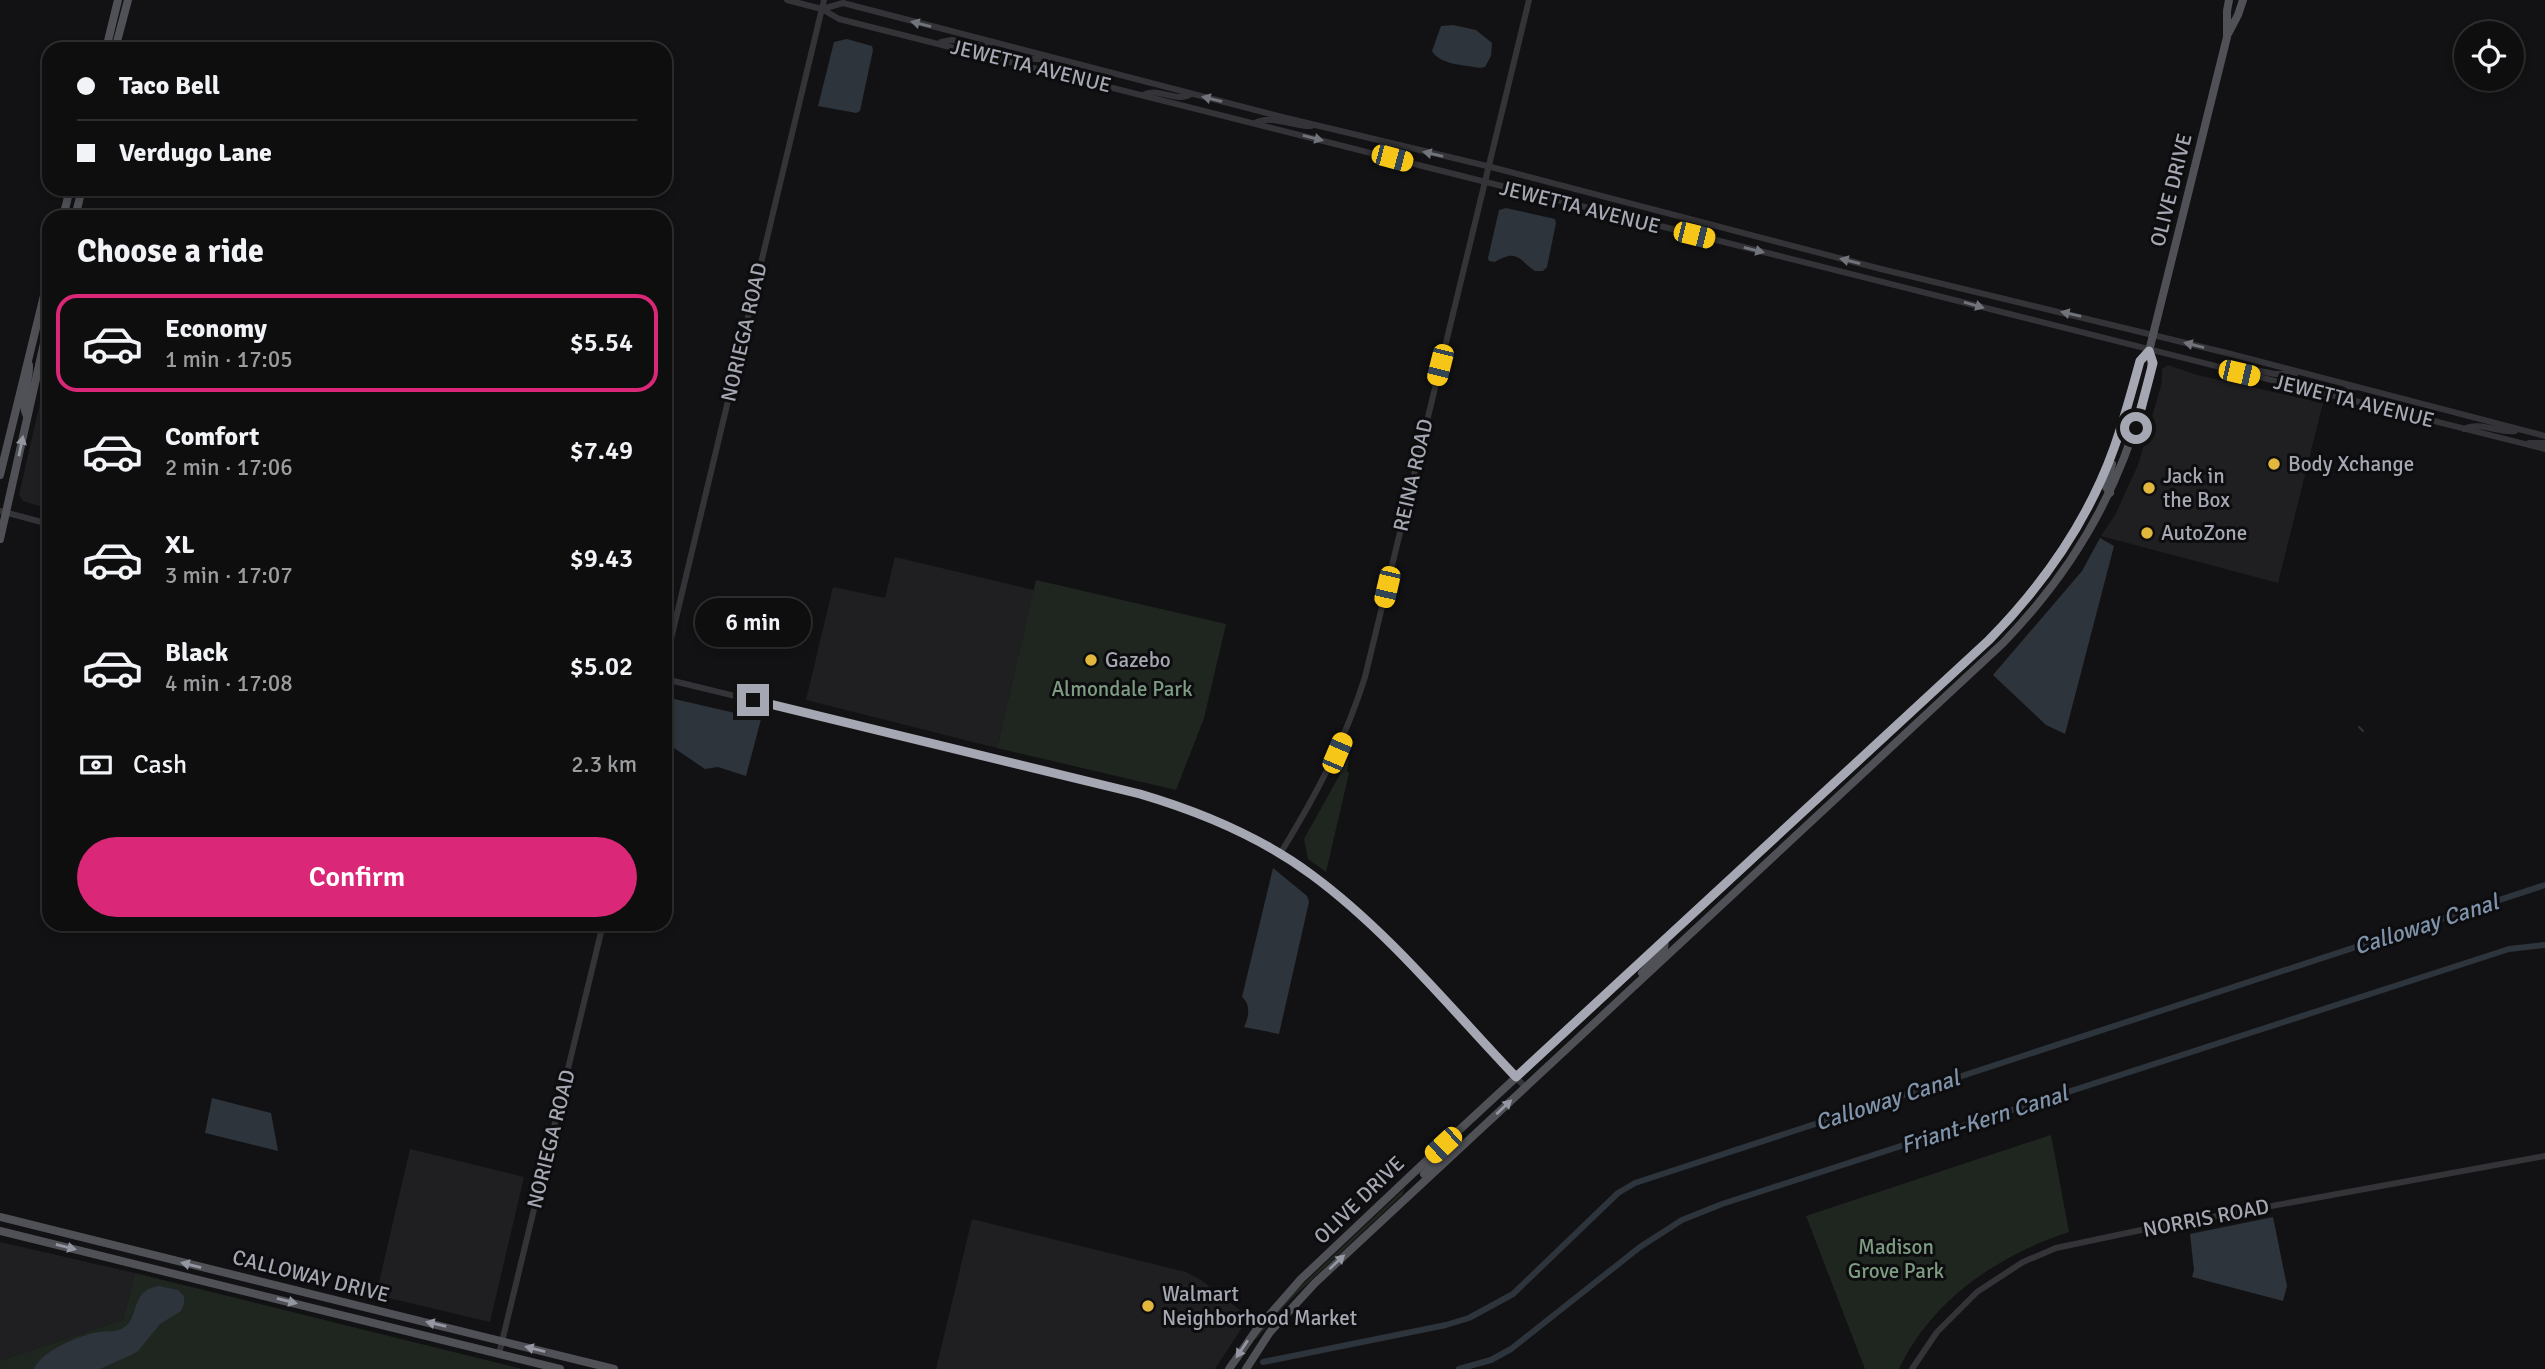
<!DOCTYPE html>
<html lang="en">
<head>
<meta charset="utf-8">
<style>
	body { margin:0; font-family:Signika,sans-serif; background:#171718; color:#f1f3f6; height:100vh; display:flex; flex-direction:column; font-size:26px; white-space:nowrap }
	* { box-sizing:border-box; margin:0 }
	p { font-size:23px; color:#9b9c9e }
	.icon { flex:none; width:38px; height:38px; fill:none; stroke:currentColor; stroke-width:2; stroke-linecap:round; stroke-linejoin:round }
	.map { position:relative; flex:1; overflow:hidden }
	.panel { position:absolute; left:42px; top:210px; width:630px; height:721px; display:flex; flex-direction:column; background:#0e0e0f; border-radius:21px; box-shadow:0 4px 10px #0003,0 0 0 2px #2e2e2f }
	.panel>* { flex:none }
	.guide { position:absolute; left:42px; top:42px; width:630px; height:154px; border-radius:21px; box-shadow:0 4px 10px #0003,0 0 0 2px #2e2e2f; display:grid; align-content:center; height:154px; padding:0 35px; background:#0e0e0f }
	.fabs { position:absolute; left:2454px; top:21px; display:grid; gap:14px }
	.fabs a { display:grid; place-items:center; width:70px; height:70px; border-radius:50%; background:#0e0e0f; box-shadow:0 4px 10px #0003,0 0 0 2px #2e2e2f; font-size:35px }
	.end { position:absolute; width:32px; height:32px; margin:-16px; border:9px solid #a5a8b3; background:#111; box-shadow:0 0 0 4px #111 }
	.from { border-radius:50% }
	.bubble { position:absolute; height:49px; border-radius:24px; background:#0e0e0f; box-shadow:0 4px 10px #0003,0 0 0 2px #2e2e2f; font-size:23px; font-weight:600; line-height:49px; text-align:center }
	.car { position:absolute; width:21px; height:42px; margin:-21px -10px; border-radius:9px; box-shadow:0 0 5px 2px #0007; background:linear-gradient(#f5c518 24%,#345 0 40%,#f5c518 0 76%,#345 0 86%,#f5c518 0) }
	.guide b { display:flex; align-items:center; gap:24px; height:66px; font-size:26px }
	.guide b+b { border-top:2px solid #2e2e2f }
	.guide i { width:18px; height:18px; background:#f1f3f6 }
	ul { padding:0; list-style:none }
	li { display:flex; align-items:center; gap:21px; height:98px; margin:0 14px 10px; padding:0 21px; border:4px solid transparent; border-radius:21px }
	li div { flex:1 }
	li b { display:block; font-size:26px }
	li em { font-style:normal; font-weight:600 }
	li.on { border-color:#db2777 }
	li>.icon { width:63px; height:63px; stroke-width:1.5 }
	h2 { padding:0 35px; font-size:32px; line-height:84px }
	.pay { display:flex; align-items:center; gap:18px; height:77px; padding:0 35px; font-size:26px }
	.pay p { margin-inline-start:auto }
	.primary-button { display:flex; gap:14px; margin-top:auto; padding:14px 35px }
	.primary-button a { flex:1; height:80px; border-radius:42px; background:#db2777; color:#fff; font-size:28px; font-weight:600; line-height:80px; text-align:center }
	.map>svg:first-child { display:block }
</style>
</head>
<body>
<div class="map">
<svg width="2545" height="1369" viewBox="0 0 2545 1369">
	<rect width="100%" height="100%" fill="#121214"/>
	<g fill="#1f1e21">
		<path d="M49 363V509L23 501 19 495Z"/>
		<path d="M2168 365 2197 375 2323 403 2278 583 2101 536 2115 515 2138 465 2162 382V369Z"/>
		<path d="M895 557 1034 590 997 748 806 700 833 587 885 598Z"/>
		<path d="M410 1149 524 1177 490 1322 376 1295Z"/>
		<path d="M972 1219 1186 1272 1201 1280 1249 1317 1215 1369H936Z"/>
		<path d="M0 1242 135 1273 123 1320 0 1361Z"/>
	</g>
	<g fill="#1f2620">
		<path d="M1036 580 1226 624 1204 718 1176 790 997 748Z"/>
		<path d="M1349 758 1347 771 1349 773 1326 872 1308 859 1304 839Z"/>
		<path d="M2051 1135 2069 1232C1999 1255 1932 1299 1899 1369H1865L1806 1216Z"/>
		<path d="M1405 1188 1402 1195 1289 1301 1256 1339 1254 1338 1284 1302Z"/>
		<path d="M135 1273 522 1369H0V1361L123 1320Z"/>
	</g>
	<g fill="#2d343b">
		<path d="M1453 25 1476 30 1492 43 1491 56 1485 67 1480 68C1465 65 1440 65 1432 51L1441 26Z"/>
		<path d="M847 39 872 46 873 50 860 111 856 113 818 106 834 42Z"/>
		<path d="M1506 208 1555 219 1556 223 1547 267 1543 271H1535C1519 261 1519 248 1495 262L1489 261 1488 258 1499 210Z"/>
		<path d="M2100 538 2114 546 2065 734 2046 725 1993 675 2082 571Z"/>
		<path d="M670 698 761 719 746 776 718 767 705 769 665 742V719Z"/>
		<path d="M1273 868 1307 896 1309 902 1279 1034 1244 1027C1249 1017 1251 1004 1242 997Z"/>
		<path d="M212 1098 271 1113 278 1151 205 1133Z"/>
		<path d="M2273 1217 2287 1286 2283 1301 2192 1277 2194 1270 2190 1234Z"/>
		<path d="M159 1286 178 1290 184 1296V1304L181 1311 160 1324 138 1351 131 1355 100 1369H34C42 1351 76 1337 94 1333 104 1330 117 1334 126 1326 139 1315 131 1290 159 1286Z"/>
	</g>
	<g fill="none" stroke-linecap="round" stroke-linejoin="round">
		<path stroke="#2d343b" stroke-width="2" d="M2359 727 2363 731"/>
		<g stroke="#2d343b" stroke-width="6">
			<path d="M1263 1362 1446 1325 1469 1318 1513 1294 1618 1193 1635 1183 2545 885"/>
			<path d="M1459 1369 1491 1360 1511 1349 1640 1247 1682 1220 1722 1204 2509 949 2545 945"/>
		</g>
		<g stroke="#343438" stroke-width="6">
			<path d="M787 0 822 9 839 19 2545 449"/>
			<path d="M822 9 843 3 1282 117 1487 166 1881 269 2227 353 2545 436"/>
			<path d="M941 42 952 40 985 47 992 42"/>
			<path d="M991 55C1009 49 1027 63 1048 58"/>
			<path d="M1145 94C1161 88 1177 103 1191 94"/>
			<path d="M1255 123C1271 114 1294 127 1311 126"/>
			<path d="M2239 373 2244 368 2275 374H2295"/>
			<path d="M2291 383C2310 381 2340 398 2355 387"/>
			<path d="M2464 429C2480 421 2498 433 2515 431"/>
			<path d="M2529 443H2545"/>
			<path d="M0 511 49 524"/>
			<path d="M665 664 824 0"/>
			<path d="M665 679 1140 794 1182 807 1236 829 1280 854 1313 875 1380 933 1526 1088"/>
			<path d="M1280 854C1315 797 1345 741 1365 677L1529 0"/>
			<path d="M499 1354 603 924"/>
			<path d="M1912 1369 1937 1332 1977 1292 2023 1262 2056 1248 2146 1229 2545 1156"/>
		</g>
		<g stroke="#505157" stroke-width="8">
			<path d="M2228 34 2238 15 2243 0"/>
			<path d="M106 49 118 0"/>
			<path d="M115 49 128 0"/>
			<path d="M63 217 70 189"/>
			<path d="M75 217 82 189"/>
			<path d="M27 416C19 402 30 382 29 365"/>
			<path d="M0 475 49 275"/>
			<path d="M2110 493 2106 487 2112 464"/>
			<path d="M0 539 49 321"/>
			<path d="M1642 973 1664 949 1665 940"/>
			<path d="M1424 1174 1441 1156 1443 1145"/>
			<path d="M0 1217 614 1369"/>
			<path d="M0 1231 560 1369"/>
			<path d="M1229 1369 1257 1329 1301 1279 1443 1145 1989 640C2043 585 2087 521 2114 448 2124 420 2132 390 2140 361L2149 351 2227 37V11L2229 0"/>
			<path d="M1246 1369 1270 1332 1315 1283 2003 643C2069 575 2117 496 2142 403 2147 385 2155 369 2149 351"/>
		</g>
	</g>
	<defs><path id="oneway-solid" d="M-6-.8H1V-3.2L6.5 0L1 3.2V.8H-6Z" transform="scale(1.75)"/></defs>
	<g fill="#72747c">
		<use href="#oneway-solid" transform="translate(921 24) rotate(-166)"/>
		<use href="#oneway-solid" transform="translate(1212 99) rotate(-166)"/>
		<use href="#oneway-solid" transform="translate(1313 138) rotate(14)"/>
		<use href="#oneway-solid" transform="translate(1433 154) rotate(-167)"/>
		<use href="#oneway-solid" transform="translate(1754 250) rotate(14)"/>
		<use href="#oneway-solid" transform="translate(1850 261) rotate(-166)"/>
		<use href="#oneway-solid" transform="translate(1974 305) rotate(16)"/>
		<use href="#oneway-solid" transform="translate(2071 314) rotate(-167)"/>
		<use href="#oneway-solid" transform="translate(2194 345) rotate(-166)"/>
	</g>
	<g fill="#9497a1">
		<use href="#oneway-solid" transform="translate(21 446) rotate(-78)"/>
		<use href="#oneway-solid" transform="translate(1504 1107) rotate(-43)"/>
		<use href="#oneway-solid" transform="translate(66 1247) rotate(14)"/>
		<use href="#oneway-solid" transform="translate(1337 1262) rotate(-43)"/>
		<use href="#oneway-solid" transform="translate(191 1265) rotate(-166)"/>
		<use href="#oneway-solid" transform="translate(287 1301) rotate(14)"/>
		<use href="#oneway-solid" transform="translate(436 1324) rotate(-167)"/>
		<use href="#oneway-solid" transform="translate(535 1349) rotate(-166)"/>
		<use href="#oneway-solid" transform="translate(1242 1349) rotate(124)"/>
	</g>
	<g fill="none" stroke-linecap="round" stroke-linejoin="round">
		<path stroke="#a5a8b3" stroke-width="9" d="M753 700 1140 794C1201 812 1261 837 1312 875 1388 931 1451 1009 1516 1077L1989 640C2043 585 2088 521 2114 448 2124 420 2132 390 2140 361L2149 351 2153 363 2136 428"/>
	</g>
	<g fill="#e1b73d" stroke="#0d0d0f" stroke-width="2.5">
		<circle cx="2274" cy="464" r="7"/>
		<circle cx="2149" cy="488" r="7"/>
		<circle cx="2147" cy="533" r="7"/>
		<circle cx="1091" cy="660" r="7"/>
		<circle cx="1148" cy="1306" r="7"/>
	</g>
	<g text-anchor="middle" stroke-width="6" stroke-linejoin="round" paint-order="stroke">
		<g font-size="21" fill="#a5a8b3" stroke="#0d0d0f">
			<text transform="translate(1031 66) rotate(14)" y="7">JEWETTA AVENUE</text>
			<text transform="translate(2171 190) rotate(-76)" y="7">OLIVE DRIVE</text>
			<text transform="translate(1580 207) rotate(14)" y="7">JEWETTA AVENUE</text>
			<text transform="translate(744 332) rotate(-77)" y="7">NORIEGA ROAD</text>
			<text transform="translate(2354 401) rotate(14)" y="7">JEWETTA AVENUE</text>
			<text transform="translate(1413 475) rotate(-77)" y="7">REINA ROAD</text>
			<text transform="translate(551 1139) rotate(-76)" y="7">NORIEGA ROAD</text>
			<text transform="translate(1359 1200) rotate(-44)" y="7">OLIVE DRIVE</text>
			<text transform="translate(2206 1218) rotate(-11)" y="7">NORRIS ROAD</text>
			<text transform="translate(311 1276) rotate(14)" y="7">CALLOWAY DRIVE</text>
		</g>
		<g font-size="21" fill="#a5a8b3" stroke="#0d0d0f" text-anchor="start">
			<text x="2288" y="471">Body Xchange</text>
			<text x="2163" y="483">Jack in<tspan x="2163" dy="24">the Box</tspan></text>
			<text x="2161" y="540">AutoZone</text>
			<text x="1105" y="667">Gazebo</text>
			<text x="1162" y="1301">Walmart<tspan x="1162" dy="24">Neighborhood Market</tspan></text>
		</g>
		<g font-size="21" fill="#7d9c82" stroke="#0d0d0f">
			<text x="1122" y="696">Almondale Park</text>
			<text x="1896" y="1254">Madison<tspan x="1896" dy="24">Grove Park</tspan></text>
		</g>
		<g font-size="23" font-style="italic" fill="#7f93ab" stroke="#0d0d0f">
			<text transform="translate(2426 924) rotate(-18)" y="8">Calloway Canal</text>
			<text transform="translate(1887 1100) rotate(-18)" y="8">Calloway Canal</text>
			<text transform="translate(1984 1119) rotate(-18)" y="8">Friant-Kern Canal</text>
		</g>
	</g>
</svg>
<div class="fabs">
<a><svg class="icon" aria-label="locate" viewBox="0 0 24 24"><circle cx="12" cy="12" r="6"/><path d="M12 2v4M12 18v4M2 12h4M18 12h4"/></svg></a>
</div>
<i class="end from" style="left:2136px;top:428px"></i>
<i class="end" style="left:753px;top:700px"></i>
<div class="bubble" style="left:695px;top:598px;width:116px">6 min</div>
<i class="car" style="left:1392px;top:158px;rotate:105deg"></i>
<i class="car" style="left:1694px;top:235px;rotate:104deg"></i>
<i class="car" style="left:1440px;top:365px;rotate:194deg"></i>
<i class="car" style="left:2239px;top:373px;rotate:103deg"></i>
<i class="car" style="left:1387px;top:587px;rotate:193deg"></i>
<i class="car" style="left:1337px;top:753px;rotate:23deg"></i>
<i class="car" style="left:1443px;top:1145px;rotate:227deg"></i>
<div class="guide">
<b><i class="from"></i>Taco Bell</b>
<b><i></i>Verdugo Lane</b>
</div>
<section class="panel">
<h2>Choose a ride</h2>
<ul>
<li class="on"><svg class="icon" aria-label="car" viewBox="0 0 24 24"><path d="M5 17H2v-5l4-1 3-4h7l3 4 3 1v5h-3M9 17h6M6 11h13"/><circle cx="7" cy="17" r="2"/><circle cx="17" cy="17" r="2"/></svg><div><b>Economy</b><p>1 min · 17:05</p></div><em>$5.54</em></li>
<li><svg class="icon" aria-label="car" viewBox="0 0 24 24"><path d="M5 17H2v-5l4-1 3-4h7l3 4 3 1v5h-3M9 17h6M6 11h13"/><circle cx="7" cy="17" r="2"/><circle cx="17" cy="17" r="2"/></svg><div><b>Comfort</b><p>2 min · 17:06</p></div><em>$7.49</em></li>
<li><svg class="icon" aria-label="car" viewBox="0 0 24 24"><path d="M5 17H2v-5l4-1 3-4h7l3 4 3 1v5h-3M9 17h6M6 11h13"/><circle cx="7" cy="17" r="2"/><circle cx="17" cy="17" r="2"/></svg><div><b>XL</b><p>3 min · 17:07</p></div><em>$9.43</em></li>
<li><svg class="icon" aria-label="car" viewBox="0 0 24 24"><path d="M5 17H2v-5l4-1 3-4h7l3 4 3 1v5h-3M9 17h6M6 11h13"/><circle cx="7" cy="17" r="2"/><circle cx="17" cy="17" r="2"/></svg><div><b>Black</b><p>4 min · 17:08</p></div><em>$5.02</em></li>
</ul>
<div class="pay"><svg class="icon" aria-label="cash" viewBox="0 0 24 24"><path d="M3 7h18v10H3z"/><circle cx="12" cy="12" r="2"/></svg>Cash<p>2.3 km</p></div>
<div class="primary-button"><a>Confirm</a></div>
</section>
</div>
</body>
</html>
